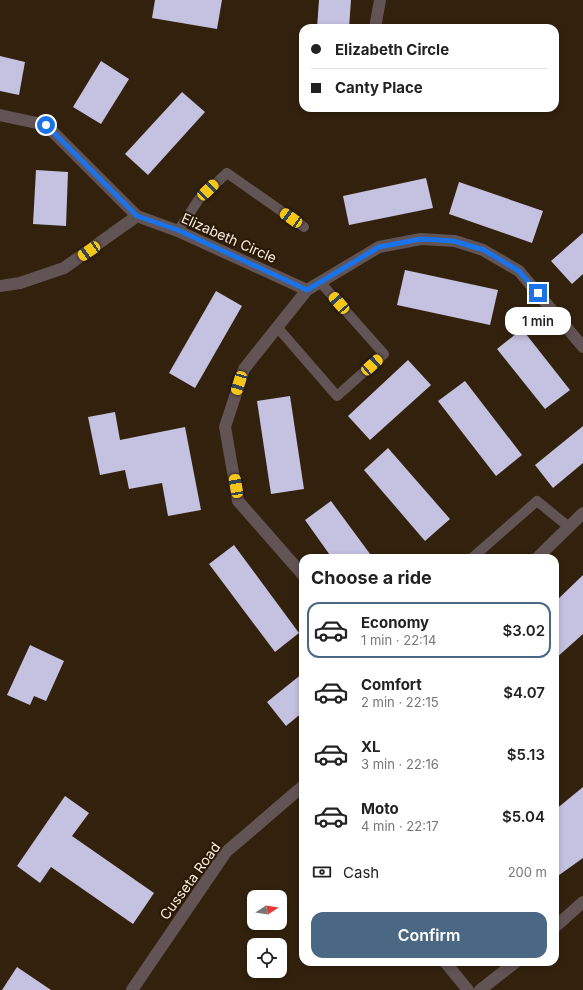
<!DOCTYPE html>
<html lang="en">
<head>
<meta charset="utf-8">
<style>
	body { margin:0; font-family:Inter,sans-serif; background:#f2f2f2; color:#222; height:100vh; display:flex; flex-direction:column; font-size:15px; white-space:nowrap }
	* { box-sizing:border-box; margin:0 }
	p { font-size:13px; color:#767676 }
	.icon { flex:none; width:22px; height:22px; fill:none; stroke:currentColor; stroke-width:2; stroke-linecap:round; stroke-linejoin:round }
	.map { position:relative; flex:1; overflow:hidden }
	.details { position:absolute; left:299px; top:554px; width:260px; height:412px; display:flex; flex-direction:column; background:#fff; border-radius:12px; box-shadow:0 2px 6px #0003 }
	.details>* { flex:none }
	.guide { position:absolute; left:299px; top:24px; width:260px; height:88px; border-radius:12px; box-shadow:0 2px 6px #0003; display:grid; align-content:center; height:88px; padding:0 12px; background:#fff }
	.needle { width:26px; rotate:78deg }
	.tools { position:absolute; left:247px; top:890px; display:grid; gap:8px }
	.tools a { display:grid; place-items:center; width:40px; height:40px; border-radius:8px; background:#fff; box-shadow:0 2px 6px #0003; font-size:20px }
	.end { position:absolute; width:18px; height:18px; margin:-9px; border:5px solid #1a73e8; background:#fff; box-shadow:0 0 0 2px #fff }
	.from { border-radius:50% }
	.bubble { position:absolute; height:28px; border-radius:12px; background:#fff; box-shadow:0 2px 6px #0003; font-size:13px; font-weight:600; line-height:28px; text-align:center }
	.car { position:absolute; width:12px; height:24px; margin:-12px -6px; border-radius:5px; box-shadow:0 0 3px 1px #0007; background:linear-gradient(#f5c518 24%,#345 0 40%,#f5c518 0 76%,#345 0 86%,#f5c518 0) }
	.guide b { display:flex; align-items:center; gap:14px; height:38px; font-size:15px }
	.guide b+b { border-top:1px solid #e0e0e0 }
	.guide i { width:10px; height:10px; background:#222 }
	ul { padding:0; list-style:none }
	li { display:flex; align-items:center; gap:12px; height:56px; margin:0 8px 6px; padding:0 4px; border:2px solid transparent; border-radius:12px }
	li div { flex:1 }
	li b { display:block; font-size:15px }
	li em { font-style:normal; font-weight:600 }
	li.current { border-color:#4a6883 }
	li>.icon { width:36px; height:36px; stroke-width:1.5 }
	h2 { padding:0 12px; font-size:18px; line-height:48px }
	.pay { display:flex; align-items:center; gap:10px; height:44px; padding:0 12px; font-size:15px }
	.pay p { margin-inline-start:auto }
	.button { display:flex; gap:8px; margin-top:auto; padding:8px 12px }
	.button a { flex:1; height:46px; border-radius:12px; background:#4a6883; color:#fff; font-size:16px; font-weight:600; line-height:46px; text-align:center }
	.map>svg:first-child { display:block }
</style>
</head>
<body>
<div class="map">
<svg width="583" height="990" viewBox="0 0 583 990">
	<rect width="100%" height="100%" fill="#32210d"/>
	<g fill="#c5c1e0">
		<path d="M155 0H222L217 29 152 18Z"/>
		<path d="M319 0H351L349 28H317Z"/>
		<path d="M0 56 25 62 19 95 0 91Z"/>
		<path d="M101 61 129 79 101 124 73 107Z"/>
		<path d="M182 92 205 112 148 175 125 154Z"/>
		<path d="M36 170 68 172 66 226 33 224Z"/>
		<path d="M426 178 433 208 349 225 343 196Z"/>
		<path d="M459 182 543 211 532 243 449 214Z"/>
		<path d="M583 233V274L572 284 551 261Z"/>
		<path d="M405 270 498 290 490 325 397 305Z"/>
		<path d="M216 291 242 306 195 388 169 373Z"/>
		<path d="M522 329 570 390 545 409 497 349Z"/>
		<path d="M408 360 431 385 370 440 348 416Z"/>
		<path d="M465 381 522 455 496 476 438 401Z"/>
		<path d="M290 396 304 489 271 494 257 401Z"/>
		<path d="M115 412 120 440 185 427 201 510 168 516 162 483 129 489 125 470 100 475 88 417Z"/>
		<path d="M583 426V463L553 488 535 465Z"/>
		<path d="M388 448 450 519 425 541 364 470Z"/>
		<path d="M331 501 373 558H332L305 520Z"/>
		<path d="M234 545 299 633 275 652 209 564Z"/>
		<path d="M583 575V634L555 659V602Z"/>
		<path d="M30 645 64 661 46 701 34 696 30 705 7 695Z"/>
		<path d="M303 673V712L286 726 267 702Z"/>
		<path d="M583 787V858L555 878V810Z"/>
		<path d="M65 796 89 813 72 836 154 893 133 924 51 867 40 883 17 866Z"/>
		<path d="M17 967 51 990H2Z"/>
	</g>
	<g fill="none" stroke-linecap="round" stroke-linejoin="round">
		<g stroke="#625354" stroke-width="10">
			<path d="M178 231 199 199 227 173 304 227"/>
			<path d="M277 327 337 396 384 354 320 282"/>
			<path d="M472 558 537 501 569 527"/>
		</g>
		<g stroke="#625354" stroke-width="12">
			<path d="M375 28 380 0"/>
			<path d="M0 115 46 125 137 216 178 231 307 290"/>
			<path d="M0 286 20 283 64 268 137 216"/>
			<path d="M303 575 238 501 225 427 244 369 307 290 379 247 421 239 455 241 483 250 519 271 583 347"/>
			<path d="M555 927 583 902"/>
			<path d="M445 962 468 990"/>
			<path d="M480 990 516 962"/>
		</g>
		<g stroke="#625354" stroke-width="12">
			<path d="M537 558 583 513"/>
			<path d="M132 990 226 852 303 786"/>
		</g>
	</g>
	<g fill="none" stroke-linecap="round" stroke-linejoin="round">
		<path stroke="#1a73e8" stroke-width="5" d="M46 125 137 216 178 230 307 290 379 247 421 239 454 241 484 250 519 271 538 293"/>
	</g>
	<g text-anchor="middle" stroke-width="4" stroke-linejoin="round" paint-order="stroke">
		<g font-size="14" fill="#f9ede1" stroke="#281804">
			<text transform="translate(229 238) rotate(24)" y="5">Elizabeth Circle</text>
			<text transform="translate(190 881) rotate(-54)" y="5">Cusseta Road</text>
		</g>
	</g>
</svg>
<div class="tools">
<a><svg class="needle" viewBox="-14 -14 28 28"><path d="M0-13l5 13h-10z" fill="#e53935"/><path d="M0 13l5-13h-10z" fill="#767676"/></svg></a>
<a><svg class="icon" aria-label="locate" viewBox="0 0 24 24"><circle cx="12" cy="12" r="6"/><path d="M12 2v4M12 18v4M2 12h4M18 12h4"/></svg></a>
</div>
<i class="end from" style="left:46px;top:125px"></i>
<i class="end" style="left:538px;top:293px"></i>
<div class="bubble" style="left:505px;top:307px;width:66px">1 min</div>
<i class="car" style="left:208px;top:190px;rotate:46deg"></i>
<i class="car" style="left:291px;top:218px;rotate:305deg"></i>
<i class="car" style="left:89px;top:251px;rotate:235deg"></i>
<i class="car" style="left:339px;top:303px;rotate:319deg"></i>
<i class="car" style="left:372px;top:365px;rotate:48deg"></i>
<i class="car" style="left:239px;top:383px;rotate:197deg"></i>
<i class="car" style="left:236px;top:486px;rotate:350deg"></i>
<div class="guide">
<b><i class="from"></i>Elizabeth Circle</b>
<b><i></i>Canty Place</b>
</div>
<section class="details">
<h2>Choose a ride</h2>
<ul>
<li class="current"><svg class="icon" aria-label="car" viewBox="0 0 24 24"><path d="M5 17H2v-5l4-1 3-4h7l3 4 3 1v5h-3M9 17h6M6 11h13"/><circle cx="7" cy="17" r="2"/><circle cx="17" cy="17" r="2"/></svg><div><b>Economy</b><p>1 min · 22:14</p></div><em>$3.02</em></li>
<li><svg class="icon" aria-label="car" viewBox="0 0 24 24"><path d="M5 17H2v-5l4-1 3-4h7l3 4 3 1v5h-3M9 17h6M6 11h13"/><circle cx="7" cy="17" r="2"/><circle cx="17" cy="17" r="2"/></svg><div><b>Comfort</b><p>2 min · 22:15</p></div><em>$4.07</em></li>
<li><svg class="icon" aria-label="car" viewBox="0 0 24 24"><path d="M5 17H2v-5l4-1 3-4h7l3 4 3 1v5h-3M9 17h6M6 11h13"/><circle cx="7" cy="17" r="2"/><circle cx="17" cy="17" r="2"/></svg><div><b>XL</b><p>3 min · 22:16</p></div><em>$5.13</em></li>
<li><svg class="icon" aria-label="car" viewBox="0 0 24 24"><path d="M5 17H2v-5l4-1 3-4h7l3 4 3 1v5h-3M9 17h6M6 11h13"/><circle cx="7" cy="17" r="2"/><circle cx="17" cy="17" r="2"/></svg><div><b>Moto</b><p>4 min · 22:17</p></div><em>$5.04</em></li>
</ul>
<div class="pay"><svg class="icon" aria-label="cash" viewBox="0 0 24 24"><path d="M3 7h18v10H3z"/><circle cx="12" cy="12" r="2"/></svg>Cash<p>200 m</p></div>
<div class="button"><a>Confirm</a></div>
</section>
</div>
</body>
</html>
